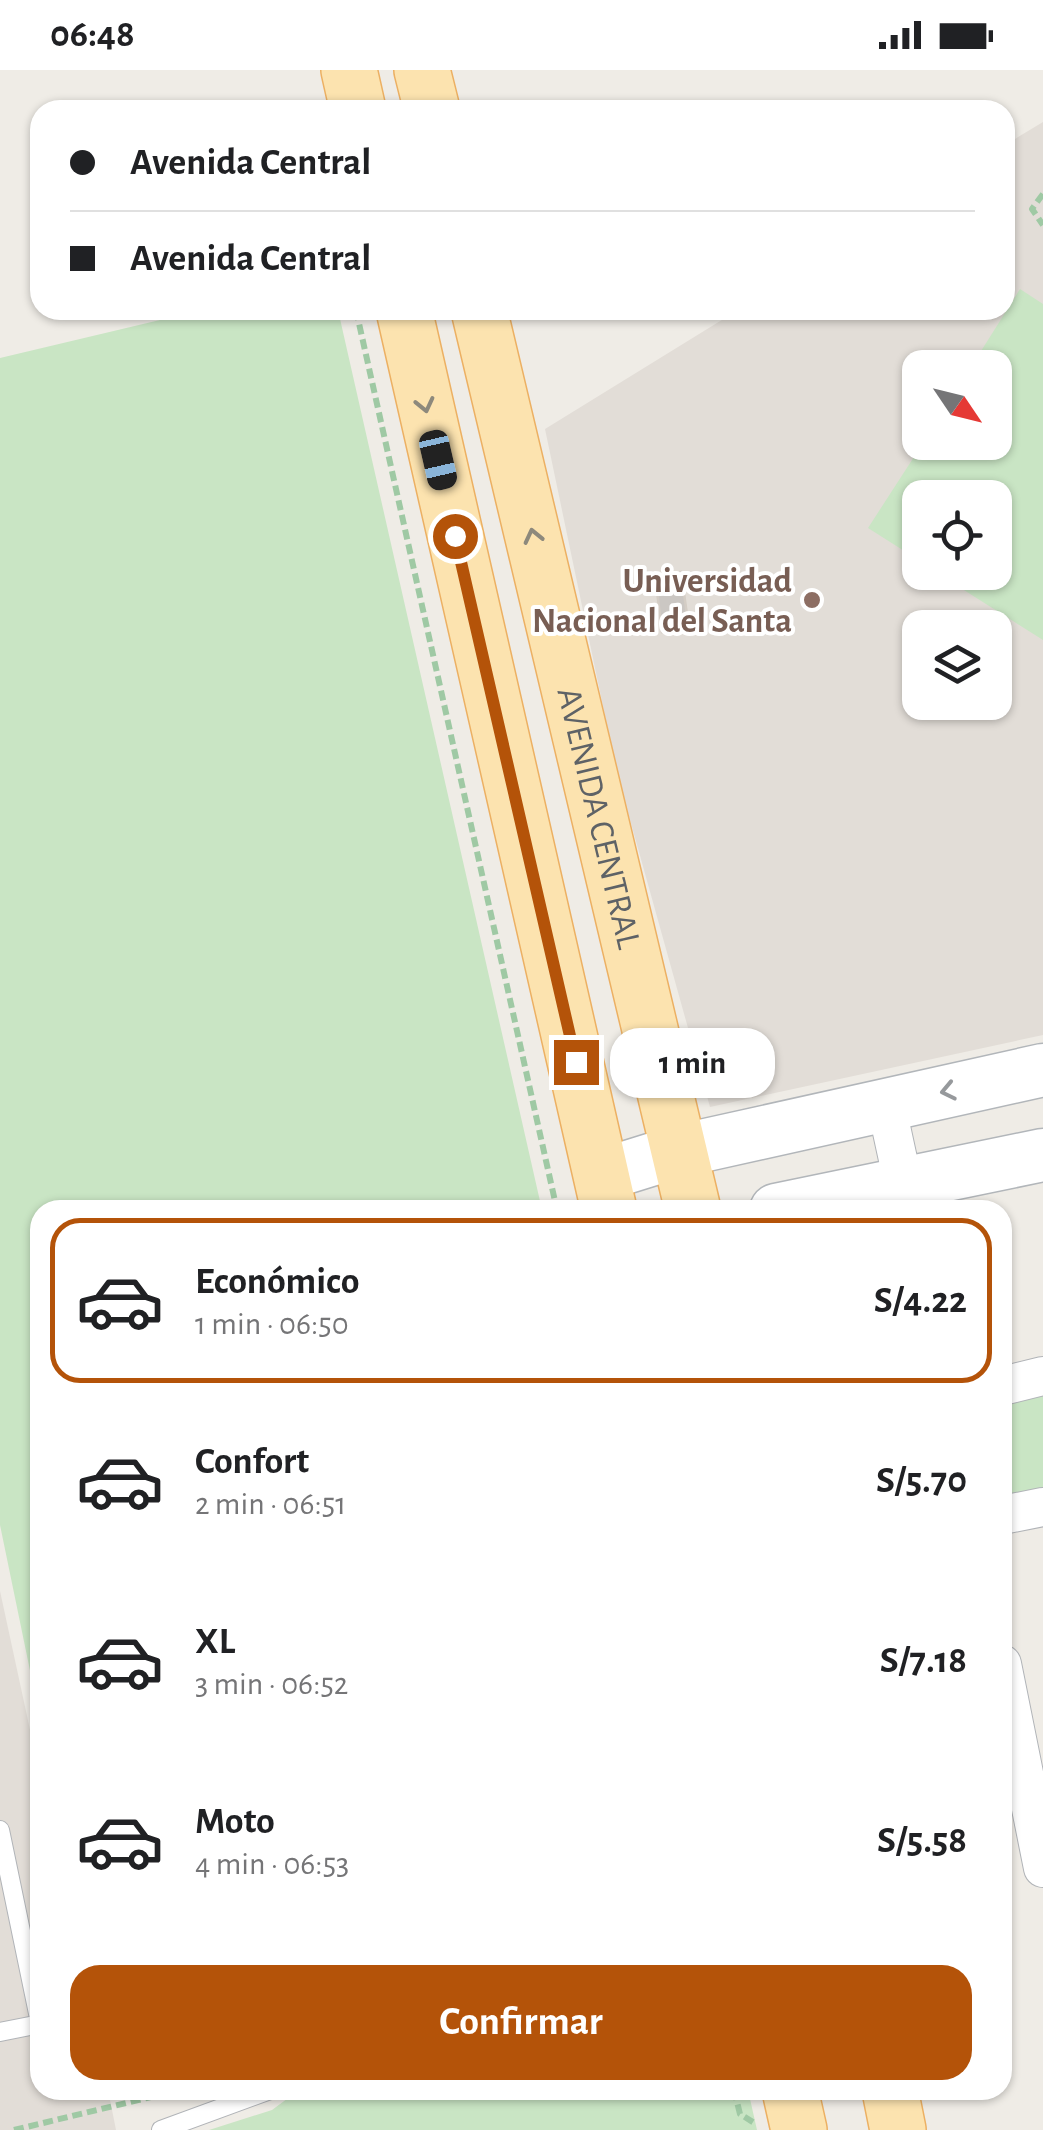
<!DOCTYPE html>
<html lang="es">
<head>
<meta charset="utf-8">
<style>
	body { margin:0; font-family:"Alegreya Sans",sans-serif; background:#f2f2f2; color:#202124; height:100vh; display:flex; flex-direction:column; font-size:38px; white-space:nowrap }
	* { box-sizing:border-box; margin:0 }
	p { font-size:32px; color:#757577 }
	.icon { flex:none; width:55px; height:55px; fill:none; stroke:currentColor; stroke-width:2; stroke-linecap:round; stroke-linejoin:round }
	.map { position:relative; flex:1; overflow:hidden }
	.drawer { position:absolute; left:30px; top:1130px; width:982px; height:900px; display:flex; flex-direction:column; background:#fff; border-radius:30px; box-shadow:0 2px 8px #0004 }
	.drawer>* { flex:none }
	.top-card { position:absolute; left:30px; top:30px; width:985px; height:220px; border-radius:30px; box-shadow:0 2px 8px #0004; display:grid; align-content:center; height:220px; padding:0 40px; background:#fff }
	.needle { width:65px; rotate:125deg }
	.buttons { position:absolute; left:902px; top:280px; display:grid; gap:20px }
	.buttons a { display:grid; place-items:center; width:110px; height:110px; border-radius:20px; background:#fff; box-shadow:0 2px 8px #0004; font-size:50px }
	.end { position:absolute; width:45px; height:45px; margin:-22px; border:12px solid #b45309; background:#fff; box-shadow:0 0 0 5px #fff }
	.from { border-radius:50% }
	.bubble { position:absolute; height:70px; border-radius:30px; background:#fff; box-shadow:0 2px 8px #0004; font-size:32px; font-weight:700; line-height:70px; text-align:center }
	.car { position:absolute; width:30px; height:60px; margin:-30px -15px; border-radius:12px; box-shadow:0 0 8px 2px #0007; background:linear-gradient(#222 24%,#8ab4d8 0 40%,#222 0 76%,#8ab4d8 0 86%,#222 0) }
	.top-card b { display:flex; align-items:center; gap:35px; height:95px; font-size:38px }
	.top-card b+b { border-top:2px solid #e0e0e0 }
	.top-card i { width:25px; height:25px; background:#202124 }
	ul { padding:18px 0 0; list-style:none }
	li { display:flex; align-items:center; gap:30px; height:165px; margin:0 20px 15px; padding:0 20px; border:5px solid transparent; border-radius:30px }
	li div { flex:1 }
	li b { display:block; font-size:38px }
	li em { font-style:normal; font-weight:700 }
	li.selected { border-color:#b45309 }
	li>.icon { width:90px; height:90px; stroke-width:1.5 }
	.action { display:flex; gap:20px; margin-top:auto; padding:20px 40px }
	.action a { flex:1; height:115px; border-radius:30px; background:#b45309; color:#fff; font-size:40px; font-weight:700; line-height:115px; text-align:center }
	.status { display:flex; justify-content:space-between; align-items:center; height:70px; padding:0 50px; background:#fff; direction:ltr }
	.status svg { height:28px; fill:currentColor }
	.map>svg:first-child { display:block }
</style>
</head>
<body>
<div class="status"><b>06:48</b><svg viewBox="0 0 49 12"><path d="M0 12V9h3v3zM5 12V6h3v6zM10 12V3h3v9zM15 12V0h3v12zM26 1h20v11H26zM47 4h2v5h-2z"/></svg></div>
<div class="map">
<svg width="1043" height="2060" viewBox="0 0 1043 2060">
	<rect width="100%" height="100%" fill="#efece6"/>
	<g fill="#e2ddd7" fill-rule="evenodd">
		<path d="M1043 52V965L710 1037 617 703 545 359 738 240H1005V75ZM920 298H995V372H920ZM920 428H995V502H920ZM920 558H995V632H920Z"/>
		<path d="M0 1521 40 1706V2020H108L116 2060H0Z"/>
	</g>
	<g fill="#c9e5c4">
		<path d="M1020 219 1043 234V570L937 503 995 502V428H920V491L868 458 923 373 995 372V298L971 297Z"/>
		<path d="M202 240H338L542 1140H40V1649L0 1455V288Z"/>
		<path d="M1043 1318V1429L1002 1437V1326Z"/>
		<path d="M299 2020H748L757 2060H209L272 2040Z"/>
	</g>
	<path fill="#cbc7c3" stroke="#d4cdc5" stroke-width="2.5" d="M681 502 689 559 662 562 655 505Z"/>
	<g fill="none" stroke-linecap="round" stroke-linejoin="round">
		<g stroke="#b1b4b8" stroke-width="20">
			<g id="lane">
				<path d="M0 1760 40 1953"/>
				<path d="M0 1962 40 1954"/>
				<path d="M161 2060 270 2020"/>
			</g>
		</g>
		<g stroke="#b1b4b8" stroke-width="40">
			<g id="street">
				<path d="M886 1034 909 1140"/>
				<path d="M1002 1316 1043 1306"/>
				<path d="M1002 1445 1043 1437"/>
				<path d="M1002 1594 1043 1798"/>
			</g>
		</g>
		<g stroke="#b2b6ba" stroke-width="55">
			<g id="secondary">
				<path d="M602 1105 679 1081 1043 1000"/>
				<path d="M776 1140 1043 1085"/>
			</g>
		</g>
		<g stroke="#ecb063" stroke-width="58">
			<g id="primary">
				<path d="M349 0 358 40"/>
				<path d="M422 0 432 40"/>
				<path d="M404 240 609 1140"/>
				<path id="s1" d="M479 240 693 1140"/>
				<path d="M790 2020 799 2060"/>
				<path d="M890 2020 898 2060"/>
			</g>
		</g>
		<g stroke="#9fc9a4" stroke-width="6" stroke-dasharray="10 5" stroke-linecap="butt">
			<path d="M1043 124 1032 139 1043 155"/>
			<path d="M356 240 557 1140"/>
			<path d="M734 2020 740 2044 756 2054"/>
			<path d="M14 2060 180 2020"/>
		</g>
		<use href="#lane" stroke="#fff" stroke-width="18"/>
		<use href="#street" stroke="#fff" stroke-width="38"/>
		<use href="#secondary" stroke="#fff" stroke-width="52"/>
		<use href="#primary" stroke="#fce3af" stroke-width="55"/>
	</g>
	<defs><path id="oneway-chevron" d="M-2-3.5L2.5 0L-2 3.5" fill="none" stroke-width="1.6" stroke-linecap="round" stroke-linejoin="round" transform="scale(2.5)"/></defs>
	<g stroke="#8d897c">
		<use href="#oneway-chevron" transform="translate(425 335) rotate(77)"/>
		<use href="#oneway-chevron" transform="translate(533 466) rotate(-103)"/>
	</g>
	<use stroke="#96999c" href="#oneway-chevron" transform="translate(948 1021) rotate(168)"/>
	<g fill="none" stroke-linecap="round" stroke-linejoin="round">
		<path stroke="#b45309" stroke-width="12" d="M455 466 576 992"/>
	</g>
	<circle fill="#8d6e63" stroke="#fff" stroke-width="4" cx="812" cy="530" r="10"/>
	<g text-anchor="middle" stroke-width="8" stroke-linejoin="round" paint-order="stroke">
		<g font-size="35" font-weight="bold" fill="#785e54" stroke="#fff" text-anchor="end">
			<text x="792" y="522">Universidad<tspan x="792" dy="40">Nacional del Santa</tspan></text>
		</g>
		<g font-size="35" fill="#5e6266" stroke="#fff">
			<text dy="12" stroke="none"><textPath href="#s1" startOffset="522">AVENIDA CENTRAL</textPath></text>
		</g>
	</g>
</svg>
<div class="buttons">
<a><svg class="needle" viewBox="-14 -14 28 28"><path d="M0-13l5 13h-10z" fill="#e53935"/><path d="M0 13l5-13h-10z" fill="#757577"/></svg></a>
<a><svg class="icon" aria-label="locate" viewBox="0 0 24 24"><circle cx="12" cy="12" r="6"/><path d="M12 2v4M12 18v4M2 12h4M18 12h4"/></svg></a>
<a><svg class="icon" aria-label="layers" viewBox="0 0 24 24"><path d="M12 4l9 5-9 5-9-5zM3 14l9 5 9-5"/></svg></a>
</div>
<i class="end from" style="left:455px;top:466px"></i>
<i class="end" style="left:576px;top:992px"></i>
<div class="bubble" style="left:610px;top:958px;width:165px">1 min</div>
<i class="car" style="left:438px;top:390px;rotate:167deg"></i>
<div class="top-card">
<b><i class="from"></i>Avenida Central</b>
<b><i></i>Avenida Central</b>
</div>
<section class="drawer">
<ul>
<li class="selected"><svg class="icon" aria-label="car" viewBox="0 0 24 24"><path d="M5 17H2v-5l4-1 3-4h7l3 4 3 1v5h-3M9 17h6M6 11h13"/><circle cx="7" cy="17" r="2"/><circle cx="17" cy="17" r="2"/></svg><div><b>Económico</b><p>1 min · 06:50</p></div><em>S/4.22</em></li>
<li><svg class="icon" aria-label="car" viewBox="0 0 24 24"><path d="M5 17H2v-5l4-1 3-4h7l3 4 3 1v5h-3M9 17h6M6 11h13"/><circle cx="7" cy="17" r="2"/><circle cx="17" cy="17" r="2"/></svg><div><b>Confort</b><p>2 min · 06:51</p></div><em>S/5.70</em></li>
<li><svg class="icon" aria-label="car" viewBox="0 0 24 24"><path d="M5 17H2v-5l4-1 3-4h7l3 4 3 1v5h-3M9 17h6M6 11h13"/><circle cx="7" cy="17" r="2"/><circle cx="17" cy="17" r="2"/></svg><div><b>XL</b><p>3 min · 06:52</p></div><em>S/7.18</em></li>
<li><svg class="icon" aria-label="car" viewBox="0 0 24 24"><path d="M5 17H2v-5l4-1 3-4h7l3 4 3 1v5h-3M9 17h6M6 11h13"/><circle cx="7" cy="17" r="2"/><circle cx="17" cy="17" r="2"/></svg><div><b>Moto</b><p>4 min · 06:53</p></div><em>S/5.58</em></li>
</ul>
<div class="action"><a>Confirmar</a></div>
</section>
</div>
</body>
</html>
